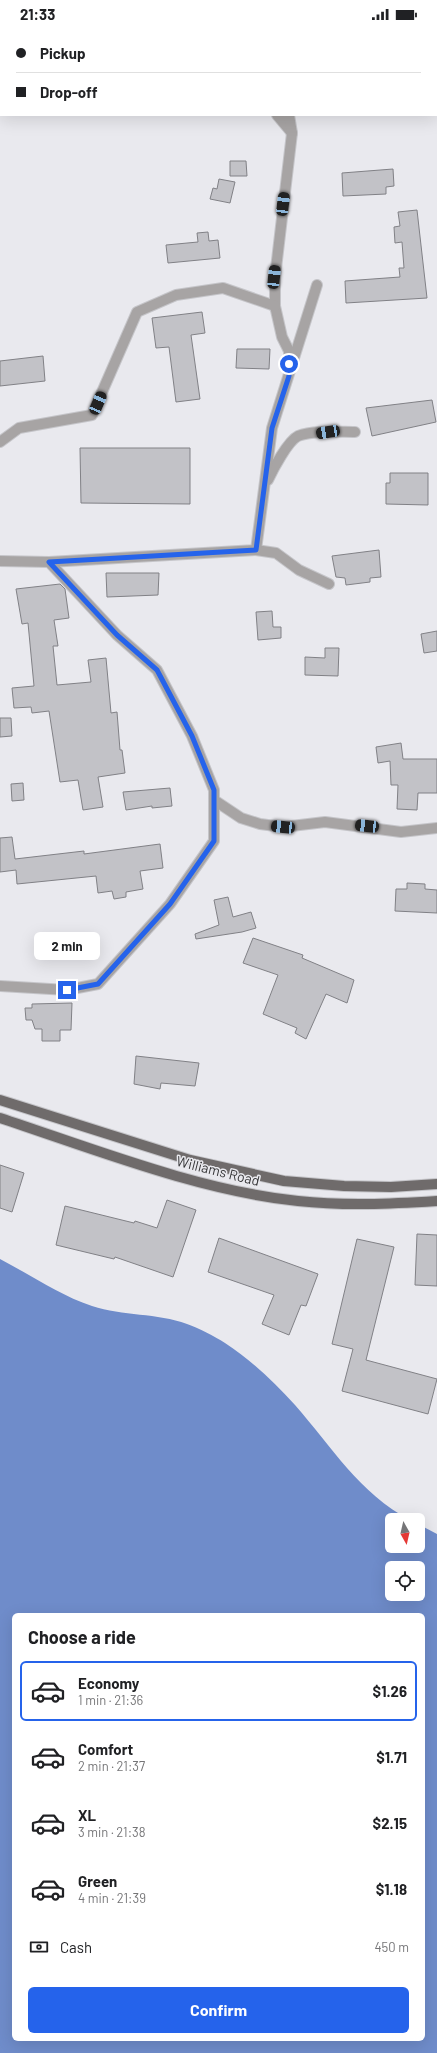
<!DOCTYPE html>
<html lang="en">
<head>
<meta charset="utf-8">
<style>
	body { margin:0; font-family:Barlow,sans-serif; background:#f2f2f2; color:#202124; height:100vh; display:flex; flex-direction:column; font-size:15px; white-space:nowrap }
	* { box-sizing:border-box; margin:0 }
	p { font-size:13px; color:#757577 }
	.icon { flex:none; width:22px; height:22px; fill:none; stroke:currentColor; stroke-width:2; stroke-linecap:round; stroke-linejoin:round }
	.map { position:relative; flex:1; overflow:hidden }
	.panel { position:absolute; left:12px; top:1585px; width:413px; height:428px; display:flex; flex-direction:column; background:#fff; border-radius:6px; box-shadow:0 4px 16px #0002 }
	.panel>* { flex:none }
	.banner { position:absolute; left:0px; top:0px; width:437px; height:88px; box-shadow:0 4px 16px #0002; display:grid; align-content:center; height:88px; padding:0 16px; background:#fff }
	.needle { width:26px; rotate:172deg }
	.tools { position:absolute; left:385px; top:1485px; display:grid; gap:8px }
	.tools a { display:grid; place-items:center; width:40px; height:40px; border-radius:6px; background:#fff; box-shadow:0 4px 16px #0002; font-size:20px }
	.end { position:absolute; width:18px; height:18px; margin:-9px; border:5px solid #2563eb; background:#fff; box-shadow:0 0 0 2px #fff }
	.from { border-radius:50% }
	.bubble { position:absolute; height:28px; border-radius:6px; background:#fff; box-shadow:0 4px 16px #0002; font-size:13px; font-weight:700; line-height:28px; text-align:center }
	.car { position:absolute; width:12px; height:24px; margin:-12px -6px; border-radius:5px; box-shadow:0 0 3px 1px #0007; background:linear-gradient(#222 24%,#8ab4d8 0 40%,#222 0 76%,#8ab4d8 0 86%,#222 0) }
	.banner b { display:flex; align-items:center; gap:14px; height:38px; font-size:15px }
	.banner b+b { border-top:1px solid #e0e0e0 }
	.banner i { width:10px; height:10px; background:#202124 }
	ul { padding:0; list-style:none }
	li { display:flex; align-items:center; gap:12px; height:60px; margin:0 8px 6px; padding:0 8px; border:2px solid transparent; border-radius:6px }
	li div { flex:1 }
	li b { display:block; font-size:15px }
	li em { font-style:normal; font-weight:700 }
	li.selected { border-color:#2563eb }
	li>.icon { width:36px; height:36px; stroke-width:1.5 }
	h2 { padding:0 16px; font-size:18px; line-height:48px }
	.pay { display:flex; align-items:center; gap:10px; height:44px; padding:0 16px; font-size:15px }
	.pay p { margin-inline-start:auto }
	.action { display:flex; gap:8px; margin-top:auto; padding:8px 16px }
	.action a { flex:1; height:46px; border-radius:6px; background:#2563eb; color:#fff; font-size:16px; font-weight:700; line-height:46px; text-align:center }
	.status { display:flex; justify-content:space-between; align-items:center; height:28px; padding:0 20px; background:#fff; direction:ltr }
	.status svg { height:11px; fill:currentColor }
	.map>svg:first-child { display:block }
</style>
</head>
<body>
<div class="status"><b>21:33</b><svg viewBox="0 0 49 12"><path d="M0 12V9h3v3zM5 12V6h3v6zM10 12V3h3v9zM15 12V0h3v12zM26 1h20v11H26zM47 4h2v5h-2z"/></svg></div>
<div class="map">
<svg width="437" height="2025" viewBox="0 0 437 2025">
	<rect width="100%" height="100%" fill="#e9e9ee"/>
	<path fill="#6f8cca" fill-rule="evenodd" d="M0 1231C31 1247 59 1267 92 1278 123 1288 157 1285 187 1296 199 1300 214 1308 225 1315 251 1332 274 1354 295 1377 331 1418 360 1466 410 1492H392V1518H418V1496L437 1506V2025H0ZM392 1540H418V1566H392ZM14 1587H423V2011H14Z"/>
	<g fill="#c2c2c7" stroke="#818186">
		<path d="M230 133H246L247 148H230Z"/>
		<path d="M393 141 394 158 386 159V166L343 168 342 145Z"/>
		<path d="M219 151 235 154 230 175 210 171 213 160 217 161Z"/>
		<path d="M417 182 427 270 346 275 345 253 400 249 399 240H404L402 214 395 215 394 199 400 198 398 184Z"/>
		<path d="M208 204 209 213 218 212 220 230 168 235 166 217 198 214 197 205Z"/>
		<path d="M202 284 205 305 191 307 200 371 176 374 169 319 156 320 152 290Z"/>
		<path d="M237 321H270L269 341 236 340Z"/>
		<path d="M43 328 45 353 0 358V333Z"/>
		<path d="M432 372 436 394 372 408 366 380Z"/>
		<path d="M80 420H190V476L81 475Z"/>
		<path d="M390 445H428V477L386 476V455H390Z"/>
		<path d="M379 522 381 549 370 550V554L346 557 345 550 336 549 332 528Z"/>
		<path d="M106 545H159L158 567 107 569Z"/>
		<path d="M60 556 65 561 69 590 54 592 58 618H53L57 657 91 654 88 632 106 630 111 685 117 684 120 722H122L125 745 98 749 103 779 83 782 78 752 60 754 49 683 32 685 31 679 14 680 12 660 34 658 28 595 22 596 16 561Z"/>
		<path d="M272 583 273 599H281V610L258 612 256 584Z"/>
		<path d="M437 603V623L424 625 421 606Z"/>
		<path d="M325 620H339L338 648 305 647V629L325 630Z"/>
		<path d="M0 690H11L12 708 0 709Z"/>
		<path d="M401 715 403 731H437V765H418L417 782 397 781 398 757H391L390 733 378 735 376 719Z"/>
		<path d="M23 755 24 772 12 773 11 756Z"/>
		<path d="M170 760 172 778 152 780V778L126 782 123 764Z"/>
		<path d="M12 809 15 831 84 823V826L160 816 163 840 140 843 143 861 126 864V869L114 871 112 863 98 865 96 848 17 856 16 842 0 844V810Z"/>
		<path d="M407 855 425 856V861L437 862V885L395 883 396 861H407Z"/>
		<path d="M228 869 233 889 251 884 256 900 242 904 196 911 195 906 219 897 214 872Z"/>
		<path d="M253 910 303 927 302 930 354 952 347 975 326 966 306 1011 295 1005 297 1000 263 986 278 947 243 935Z"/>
		<path d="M72 975 71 1002H60V1013H42V1001H35L32 992H26L25 980H32V976Z"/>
		<path d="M136 1028 199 1035 195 1058 161 1055 160 1061 134 1056Z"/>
		<path d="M0 1137 24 1145 12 1184 0 1180Z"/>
		<path d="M167 1172 196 1182 173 1249 115 1229 114 1231 56 1217 65 1178 134 1195 135 1193 157 1200Z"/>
		<path d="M417 1206 437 1207V1258L415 1257Z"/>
		<path d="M219 1210 318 1246 306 1278 301 1277 289 1307 262 1296 274 1267 208 1244Z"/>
		<path d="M357 1211 394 1219 366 1332 437 1351 428 1386 342 1363 353 1321 332 1316Z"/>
	</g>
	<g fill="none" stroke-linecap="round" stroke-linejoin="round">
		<g stroke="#c5c5c9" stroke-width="12">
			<g id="minor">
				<path d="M398 0 399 1"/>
				<path d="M408 1V0"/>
				<path d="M436 74 437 78"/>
				<path d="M277 87 292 105"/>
				<path d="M289 340V323L282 309 275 278V249L292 105 289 87"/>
				<path d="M0 414 19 400 92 387 137 284 176 267 223 260 275 278"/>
				<path d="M268 452C273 441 288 413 298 408 313 402 339 404 355 404"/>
				<path d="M256 522 276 525 299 542 329 556"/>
				<path d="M0 533 49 534 117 607 157 642 192 708 214 762V813L170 876 98 956 67 962 0 958"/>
				<path d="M49 534 256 522 272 400 317 257"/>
				<path d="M214 772 241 790 260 796 283 799 325 794 401 804 437 800"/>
			</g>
		</g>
		<g stroke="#c5c5c9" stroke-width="12">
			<g id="major">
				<path d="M0 1072 190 1132 284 1153 344 1158 391 1159 437 1156"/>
				<path d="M0 1090C94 1121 200 1163 298 1173 344 1178 390 1176 437 1173"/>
			</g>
		</g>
		<use href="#minor" stroke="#a7a4a4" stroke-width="10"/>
		<use href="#major" stroke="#6f6b6b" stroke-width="10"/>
	</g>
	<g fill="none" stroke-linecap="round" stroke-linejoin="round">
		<path stroke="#2563eb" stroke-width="5" d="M67 962 98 956 170 876 214 813V762L192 708 157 642 117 607 49 534 256 522 272 400 289 348V336"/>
	</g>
	<g text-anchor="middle" stroke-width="3" stroke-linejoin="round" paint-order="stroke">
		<g font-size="14" fill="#353537" stroke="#e9e9ee">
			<text transform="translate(218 1143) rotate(14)" y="5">Williams Road</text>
		</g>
	</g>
</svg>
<div class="tools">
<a><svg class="needle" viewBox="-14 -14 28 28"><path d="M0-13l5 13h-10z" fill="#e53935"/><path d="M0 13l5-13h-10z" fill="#757577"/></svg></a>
<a><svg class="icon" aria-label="locate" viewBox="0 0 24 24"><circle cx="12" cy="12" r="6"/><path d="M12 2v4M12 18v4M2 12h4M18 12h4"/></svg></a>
</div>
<i class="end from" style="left:289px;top:336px"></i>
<i class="end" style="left:67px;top:962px"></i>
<div class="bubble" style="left:34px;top:904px;width:66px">2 min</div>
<i class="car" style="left:283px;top:176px;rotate:7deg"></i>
<i class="car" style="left:274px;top:249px;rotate:6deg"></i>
<i class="car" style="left:98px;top:375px;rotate:23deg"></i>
<i class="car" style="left:328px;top:404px;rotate:261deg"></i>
<i class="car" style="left:367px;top:798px;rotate:276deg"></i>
<i class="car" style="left:283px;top:799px;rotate:276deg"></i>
<div class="banner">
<b><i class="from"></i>Pickup</b>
<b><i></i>Drop-off</b>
</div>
<section class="panel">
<h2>Choose a ride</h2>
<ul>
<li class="selected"><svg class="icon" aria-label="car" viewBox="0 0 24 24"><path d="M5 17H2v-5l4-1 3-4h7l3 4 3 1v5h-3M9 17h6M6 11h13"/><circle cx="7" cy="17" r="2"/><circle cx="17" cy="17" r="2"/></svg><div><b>Economy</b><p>1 min · 21:36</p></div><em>$1.26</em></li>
<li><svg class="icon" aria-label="car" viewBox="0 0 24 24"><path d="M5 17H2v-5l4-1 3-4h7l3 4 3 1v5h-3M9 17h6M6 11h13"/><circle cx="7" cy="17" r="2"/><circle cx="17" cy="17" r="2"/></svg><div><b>Comfort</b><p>2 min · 21:37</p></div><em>$1.71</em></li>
<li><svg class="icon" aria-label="car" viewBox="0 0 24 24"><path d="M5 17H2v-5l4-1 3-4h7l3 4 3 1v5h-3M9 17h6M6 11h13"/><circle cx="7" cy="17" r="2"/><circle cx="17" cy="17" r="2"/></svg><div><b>XL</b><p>3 min · 21:38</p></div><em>$2.15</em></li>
<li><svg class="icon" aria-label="car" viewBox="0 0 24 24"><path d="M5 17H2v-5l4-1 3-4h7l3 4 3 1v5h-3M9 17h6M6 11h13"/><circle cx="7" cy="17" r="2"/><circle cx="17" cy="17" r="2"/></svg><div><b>Green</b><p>4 min · 21:39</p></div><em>$1.18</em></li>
</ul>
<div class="pay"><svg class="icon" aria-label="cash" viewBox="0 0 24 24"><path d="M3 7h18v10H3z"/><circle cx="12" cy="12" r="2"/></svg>Cash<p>450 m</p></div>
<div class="action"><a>Confirm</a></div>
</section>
</div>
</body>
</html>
